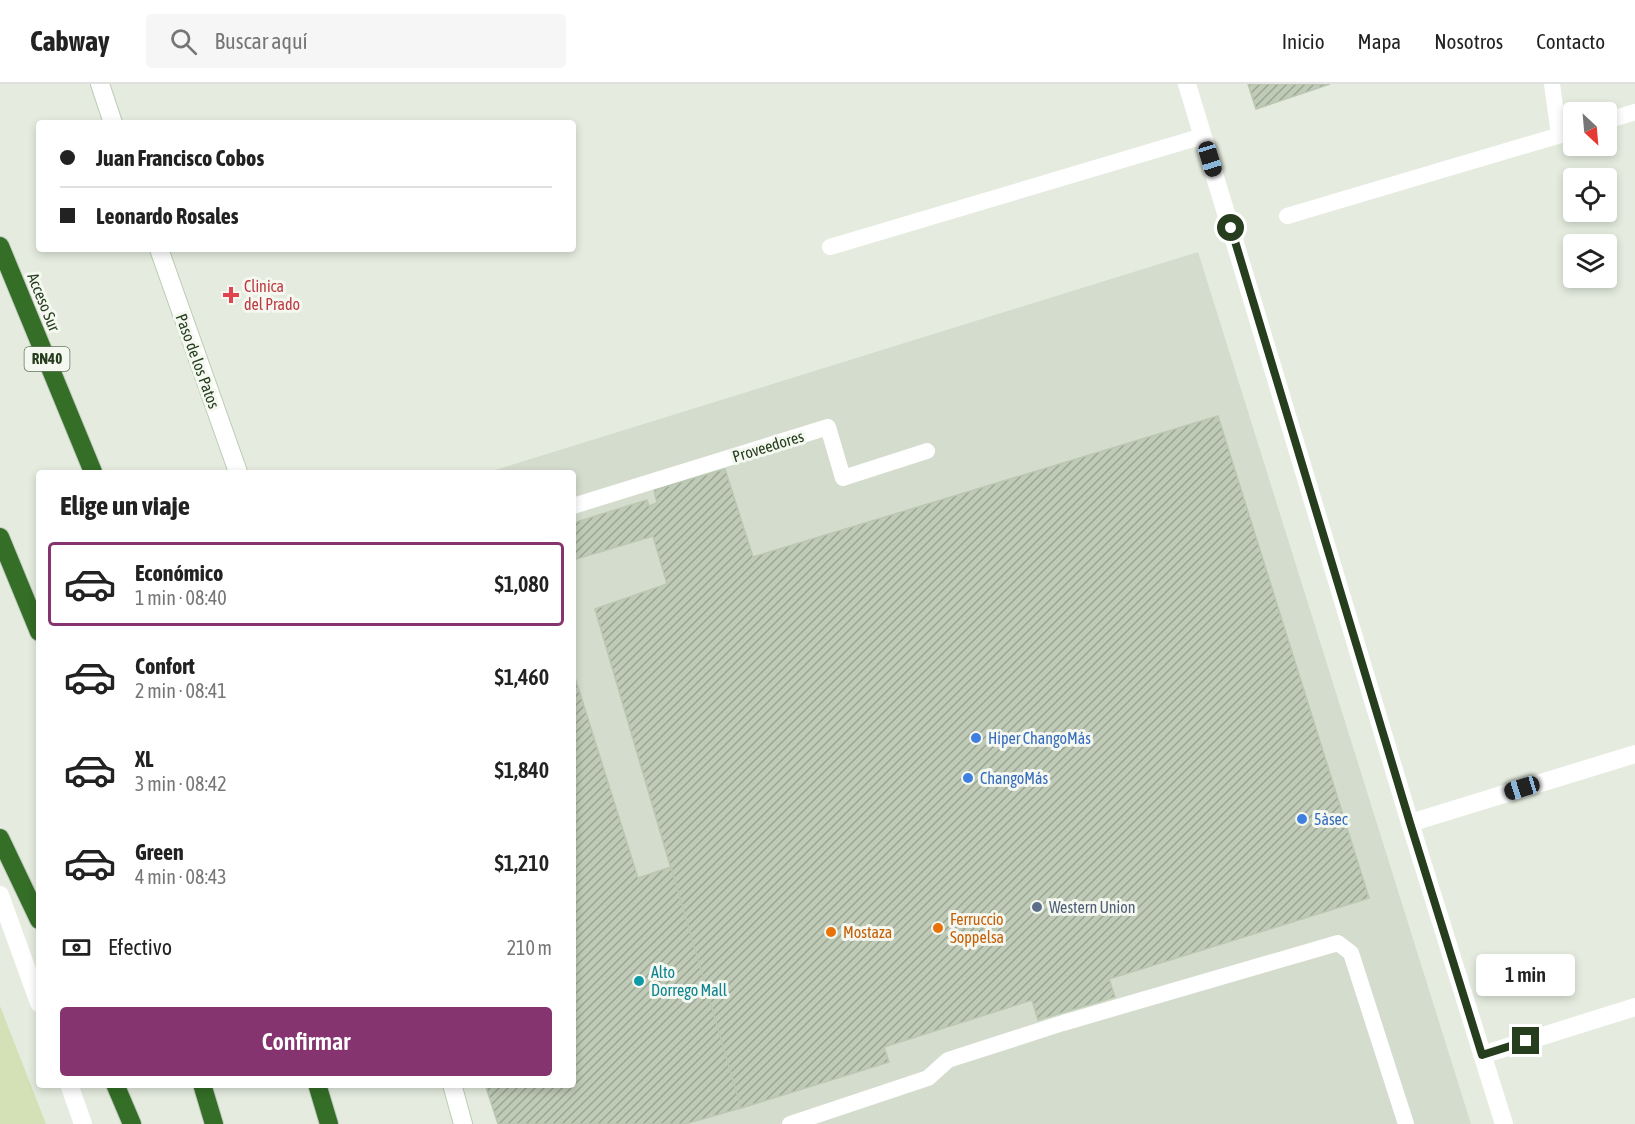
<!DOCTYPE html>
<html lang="es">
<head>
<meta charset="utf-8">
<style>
	body { margin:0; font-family:"Asap Condensed",sans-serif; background:#f6f6f6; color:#222; height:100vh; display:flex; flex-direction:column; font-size:22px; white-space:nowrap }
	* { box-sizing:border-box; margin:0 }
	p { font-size:20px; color:#767676 }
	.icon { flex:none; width:33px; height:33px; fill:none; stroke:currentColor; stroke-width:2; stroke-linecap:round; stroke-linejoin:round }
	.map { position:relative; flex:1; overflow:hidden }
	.drawer { position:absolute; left:36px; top:386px; width:540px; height:618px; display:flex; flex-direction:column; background:#fff; border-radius:6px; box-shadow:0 3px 9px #0003 }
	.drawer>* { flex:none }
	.hud { position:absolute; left:36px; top:36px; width:540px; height:132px; border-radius:6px; box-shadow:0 3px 9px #0003; display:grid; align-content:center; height:132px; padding:0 24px; background:#fff }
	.needle { width:39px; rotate:154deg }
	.controls { position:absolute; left:1563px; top:18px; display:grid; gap:12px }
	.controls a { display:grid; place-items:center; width:54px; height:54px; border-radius:6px; background:#fff; box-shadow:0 3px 9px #0003; font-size:30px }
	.end { position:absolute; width:27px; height:27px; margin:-14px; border:8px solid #263e1e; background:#fff; box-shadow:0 0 0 3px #fff }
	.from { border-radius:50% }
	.bubble { position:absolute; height:42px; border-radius:6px; background:#fff; box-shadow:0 3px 9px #0003; font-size:20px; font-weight:600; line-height:42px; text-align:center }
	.car { position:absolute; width:18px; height:36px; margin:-18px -9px; border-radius:8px; box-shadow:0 0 4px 2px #0007; background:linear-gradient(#222 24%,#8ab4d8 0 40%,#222 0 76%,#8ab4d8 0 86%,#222 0) }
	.hud b { display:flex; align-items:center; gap:21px; height:57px; font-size:22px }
	.hud b+b { border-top:2px solid #e0e0e0 }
	.hud i { width:15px; height:15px; background:#222 }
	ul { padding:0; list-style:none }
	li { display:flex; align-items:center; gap:18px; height:84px; margin:0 12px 9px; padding:0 12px; border:3px solid transparent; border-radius:6px }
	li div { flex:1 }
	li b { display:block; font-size:22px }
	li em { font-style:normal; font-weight:600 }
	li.active { border-color:#853470 }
	li>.icon { width:54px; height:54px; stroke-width:1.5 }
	h2 { padding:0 24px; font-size:27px; line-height:72px }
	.pay { display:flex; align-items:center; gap:15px; height:66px; padding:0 24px; font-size:22px }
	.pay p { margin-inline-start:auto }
	.cta { display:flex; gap:12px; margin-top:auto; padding:12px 24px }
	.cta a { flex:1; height:69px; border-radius:6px; background:#853470; color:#fff; font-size:24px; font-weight:600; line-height:69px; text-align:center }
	header { display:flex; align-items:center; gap:36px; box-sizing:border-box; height:84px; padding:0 30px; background:#fff; border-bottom:2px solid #e0e0e0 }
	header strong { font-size:28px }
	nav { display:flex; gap:33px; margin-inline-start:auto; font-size:21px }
	.search { width:420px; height:54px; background:#f6f6f6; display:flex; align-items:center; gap:15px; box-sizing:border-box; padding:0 21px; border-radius:6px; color:#767676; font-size:22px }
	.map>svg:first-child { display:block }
</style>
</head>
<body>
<header>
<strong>Cabway</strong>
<div class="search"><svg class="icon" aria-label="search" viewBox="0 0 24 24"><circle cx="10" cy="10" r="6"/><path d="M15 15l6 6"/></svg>Buscar aquí</div>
<nav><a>Inicio</a><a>Mapa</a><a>Nosotros</a><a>Contacto</a></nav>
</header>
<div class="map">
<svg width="1635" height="1040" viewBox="0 0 1635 1040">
	<defs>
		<pattern id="building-hatch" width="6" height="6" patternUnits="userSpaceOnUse" patternTransform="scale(1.5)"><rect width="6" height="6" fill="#bfcab7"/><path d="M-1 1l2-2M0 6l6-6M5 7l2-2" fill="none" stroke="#9ba594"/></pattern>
	</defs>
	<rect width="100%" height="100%" fill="#e5ecdf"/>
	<path fill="#d4dccd" d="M1198 168 1471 1040H499L573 1000V388H489Z"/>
	<path fill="#d4e0b6" d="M0 922 46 1040H0Z"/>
	<g fill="url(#building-hatch)" stroke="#bac7b1" stroke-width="1.5">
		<path d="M1248 0H1330L1256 25Z"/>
		<path d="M1218 332 1369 814 1109 895 1115 913 1038 936 1032 916 884 963 889 978 741 1024 595 525 667 500 653 452 573 476V439L647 416 649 422 657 419 654 406 725 385 753 473Z"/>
		<path d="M573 587 638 794 671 783 741 1024 685 1040H498L485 1000H573Z"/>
	</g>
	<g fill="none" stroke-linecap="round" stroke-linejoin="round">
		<g stroke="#bbcdb2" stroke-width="20">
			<g id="secondary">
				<path d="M100 0 113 39"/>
				<path d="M159 165 238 388"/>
				<path d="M452 1000 463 1040"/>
			</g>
		</g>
		<g stroke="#c2c9c0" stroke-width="20">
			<g id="motorway">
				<path d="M0 162 93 388"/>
				<path d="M0 453 39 548"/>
				<path d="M0 754 39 836"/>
				<path d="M115 1000 132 1040"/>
				<path d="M202 1000 214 1040"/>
				<path d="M317 1000 329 1040"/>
			</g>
		</g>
		<g stroke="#fff" stroke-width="16">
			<path d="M1552 0 1559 51"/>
			<path d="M1606 37 1635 28"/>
			<path d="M1287 132 1574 47"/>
			<path d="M830 163 1203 52"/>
			<path d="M573 422 828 343 843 394 927 367"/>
			<path d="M790 1040 928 994 948 976 1063 939 1338 859 1351 869 1406 1040"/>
		</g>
		<g stroke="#fff" stroke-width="18">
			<path d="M1410 739 1635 670"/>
			<path d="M1482 971 1635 923"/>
		</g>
		<g stroke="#fff" stroke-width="18">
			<path d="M1187 0 1410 739 1504 1040"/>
			<path d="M0 811 39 919"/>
			<path d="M69 1000 83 1040"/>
		</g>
		<use href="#secondary" stroke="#fff" stroke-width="18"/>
		<use href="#motorway" stroke="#346e27" stroke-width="18"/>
	</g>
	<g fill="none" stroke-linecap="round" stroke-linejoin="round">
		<path stroke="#263e1e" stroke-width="8" d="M1231 144 1410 739 1482 971 1526 957"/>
	</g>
	<path fill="#e0444e" stroke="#f4f8f0" stroke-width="2" d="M228 202h6v6h6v6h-6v6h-6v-6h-6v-6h6z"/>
	<g fill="#3f7fe0" stroke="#f4f8f0" stroke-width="2">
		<circle cx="976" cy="654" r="6"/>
		<circle cx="968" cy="694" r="6"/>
		<circle cx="1302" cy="735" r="6"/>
	</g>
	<circle fill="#5c6f8a" stroke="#f4f8f0" stroke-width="2" cx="1037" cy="823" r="6"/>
	<g fill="#e8710a" stroke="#f4f8f0" stroke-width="2">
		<circle cx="938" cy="844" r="6"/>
		<circle cx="831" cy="848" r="6"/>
	</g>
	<circle fill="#0f9aa8" stroke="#f4f8f0" stroke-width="2" cx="639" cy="897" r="6"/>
	<g text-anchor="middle" stroke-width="6" stroke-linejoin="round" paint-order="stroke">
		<rect fill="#f4f8f0" stroke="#64765d" stroke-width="1.5" x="24.5" y="263" width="45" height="24" rx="4.5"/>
		<g font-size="15" font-weight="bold" fill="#263e1e">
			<text x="47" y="280">RN40</text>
		</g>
		<g font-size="16" fill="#be3a42" stroke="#f4f8f0" text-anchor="start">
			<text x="244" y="208">Clinica<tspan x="244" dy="18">del Prado</tspan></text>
		</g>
		<g font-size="16" fill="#263e1e" stroke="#f4f8f0">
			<text transform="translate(44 218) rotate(68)" y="6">Acceso Sur</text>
			<text transform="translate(198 277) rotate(70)" y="6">Paso de los Patos</text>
			<text transform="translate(768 362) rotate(-17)" y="6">Proveedores</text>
		</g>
		<g font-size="16" fill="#366cbe" stroke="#f4f8f0" text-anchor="start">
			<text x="988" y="660">Hiper ChangoMás</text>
			<text x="980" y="700">ChangoMás</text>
			<text x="1314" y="741">5àsec</text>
		</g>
		<g font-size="16" fill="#4e5e75" stroke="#f4f8f0" text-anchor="start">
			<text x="1049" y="829">Western Union</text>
		</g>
		<g font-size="16" fill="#c56008" stroke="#f4f8f0" text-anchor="start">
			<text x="950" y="841">Ferruccio<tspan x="950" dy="18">Soppelsa</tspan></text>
			<text x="843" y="854">Mostaza</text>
		</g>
		<g font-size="16" fill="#0d838f" stroke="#f4f8f0" text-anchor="start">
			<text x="651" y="894">Alto<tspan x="651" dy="18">Dorrego Mall</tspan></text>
		</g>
	</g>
</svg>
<div class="controls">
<a><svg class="needle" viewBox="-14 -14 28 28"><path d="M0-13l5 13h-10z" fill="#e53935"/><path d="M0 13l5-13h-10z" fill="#767676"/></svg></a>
<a><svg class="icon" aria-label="locate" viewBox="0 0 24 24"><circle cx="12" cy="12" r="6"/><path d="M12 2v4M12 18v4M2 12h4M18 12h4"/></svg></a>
<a><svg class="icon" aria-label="layers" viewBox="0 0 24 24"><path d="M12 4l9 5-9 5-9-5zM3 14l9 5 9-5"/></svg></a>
</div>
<i class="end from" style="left:1231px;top:144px"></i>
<i class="end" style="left:1526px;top:957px"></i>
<div class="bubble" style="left:1476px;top:870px;width:99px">1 min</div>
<i class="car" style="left:1210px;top:75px;rotate:163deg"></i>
<i class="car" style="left:1522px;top:704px;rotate:253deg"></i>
<div class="hud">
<b><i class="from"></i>Juan Francisco Cobos</b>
<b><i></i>Leonardo Rosales</b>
</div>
<section class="drawer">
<h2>Elige un viaje</h2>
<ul>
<li class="active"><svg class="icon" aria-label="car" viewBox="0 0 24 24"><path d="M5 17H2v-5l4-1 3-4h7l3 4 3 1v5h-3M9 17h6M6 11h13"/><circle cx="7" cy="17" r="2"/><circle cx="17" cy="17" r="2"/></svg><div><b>Económico</b><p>1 min · 08:40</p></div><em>$1,080</em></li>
<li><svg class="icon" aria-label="car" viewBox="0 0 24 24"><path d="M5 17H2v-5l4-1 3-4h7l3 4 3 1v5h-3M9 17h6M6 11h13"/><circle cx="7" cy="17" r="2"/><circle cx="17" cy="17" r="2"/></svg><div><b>Confort</b><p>2 min · 08:41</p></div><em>$1,460</em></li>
<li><svg class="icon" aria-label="car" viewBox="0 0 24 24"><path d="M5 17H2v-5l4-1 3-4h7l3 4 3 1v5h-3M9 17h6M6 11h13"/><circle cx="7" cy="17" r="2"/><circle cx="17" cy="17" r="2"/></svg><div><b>XL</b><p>3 min · 08:42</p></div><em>$1,840</em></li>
<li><svg class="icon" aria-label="car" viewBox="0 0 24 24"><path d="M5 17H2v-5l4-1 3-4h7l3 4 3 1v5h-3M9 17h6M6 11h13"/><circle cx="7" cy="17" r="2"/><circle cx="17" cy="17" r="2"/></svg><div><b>Green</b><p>4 min · 08:43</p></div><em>$1,210</em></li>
</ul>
<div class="pay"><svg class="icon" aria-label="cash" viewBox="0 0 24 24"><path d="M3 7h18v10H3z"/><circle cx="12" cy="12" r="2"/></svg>Efectivo<p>210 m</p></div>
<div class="cta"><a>Confirmar</a></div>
</section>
</div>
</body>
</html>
